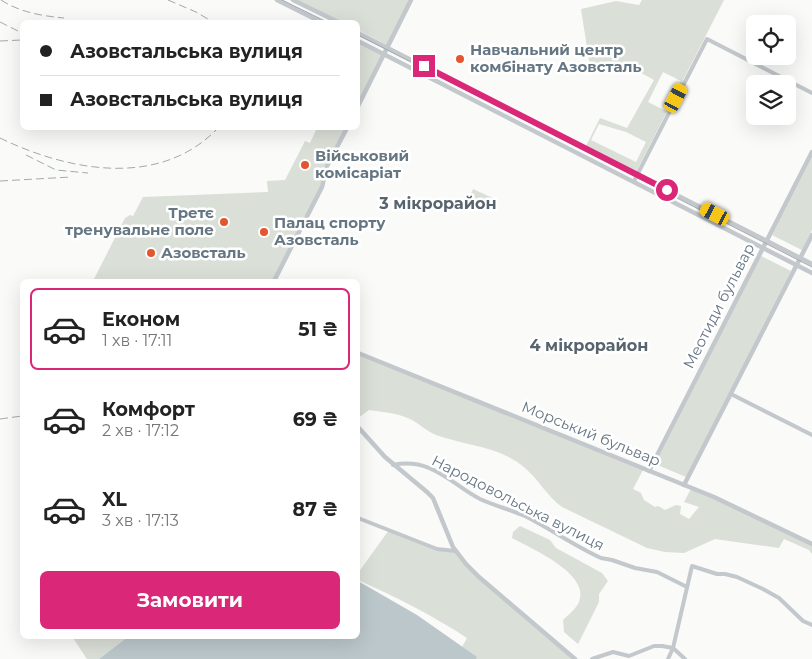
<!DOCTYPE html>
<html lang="uk">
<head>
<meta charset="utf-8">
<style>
	body { margin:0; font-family:Montserrat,sans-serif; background:#f2f2f2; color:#222; height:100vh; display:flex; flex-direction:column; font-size:19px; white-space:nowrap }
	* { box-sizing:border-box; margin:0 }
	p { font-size:16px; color:#767676 }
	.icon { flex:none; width:28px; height:28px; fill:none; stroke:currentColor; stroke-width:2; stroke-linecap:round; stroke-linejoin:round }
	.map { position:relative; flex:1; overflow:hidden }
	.panel { position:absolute; left:20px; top:279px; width:340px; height:360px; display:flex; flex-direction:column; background:#fff; border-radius:8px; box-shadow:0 5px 20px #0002 }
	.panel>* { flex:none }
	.top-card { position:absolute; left:20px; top:20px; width:340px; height:110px; border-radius:8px; box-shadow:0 5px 20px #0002; display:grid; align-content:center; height:110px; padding:0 20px; background:#fff }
	.controls { position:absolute; left:746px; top:15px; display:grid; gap:10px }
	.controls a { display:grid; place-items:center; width:50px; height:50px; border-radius:8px; background:#fff; box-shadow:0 5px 20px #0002; font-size:25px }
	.end { position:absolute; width:22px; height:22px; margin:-11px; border:6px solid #db2777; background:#fff; box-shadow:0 0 0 2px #fff }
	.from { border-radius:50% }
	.car { position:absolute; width:15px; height:30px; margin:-15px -8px; border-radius:6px; box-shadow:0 0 4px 1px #0007; background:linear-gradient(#f5c518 24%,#345 0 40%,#f5c518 0 76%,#345 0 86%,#f5c518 0) }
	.top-card b { display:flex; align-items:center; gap:18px; height:48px; font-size:19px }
	.top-card b+b { border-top:1px solid #e0e0e0 }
	.top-card i { width:12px; height:12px; background:#222 }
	ul { padding:9px 0 0; list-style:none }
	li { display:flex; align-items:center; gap:15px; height:82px; margin:0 10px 8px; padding:0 10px; border:2px solid transparent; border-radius:8px }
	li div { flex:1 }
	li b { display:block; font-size:19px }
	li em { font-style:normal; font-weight:700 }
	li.on { border-color:#db2777 }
	li>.icon { width:45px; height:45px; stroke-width:1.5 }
	.action { display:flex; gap:10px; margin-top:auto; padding:10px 20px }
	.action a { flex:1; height:58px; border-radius:8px; background:#db2777; color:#fff; font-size:20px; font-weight:700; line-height:58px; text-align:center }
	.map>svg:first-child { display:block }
</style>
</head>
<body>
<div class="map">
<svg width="812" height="659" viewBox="0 0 812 659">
	<rect width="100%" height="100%" fill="#fafaf8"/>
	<g fill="#dadfd7" fill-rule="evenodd">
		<path d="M297 0H410L387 45 358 30V22H342Z"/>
		<path d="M642 0H724L636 172 586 146 600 118 627 128 654 80 628 66 591 73 581 9 616 1 639 5ZM663 72 681 81 666 111 648 102ZM599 124 626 132 646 142 636 162 591 140Z"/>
		<path d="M358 43 382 55 358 102Z"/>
		<path d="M317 128H345L325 165 320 187 272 281H93L125 218 130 215 133 216 143 197 268 192 267 181 285 180 305 141 310 143Z"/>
		<path d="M812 157V230L802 250 772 235Z"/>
		<path d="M473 189 495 199 490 211 468 201Z"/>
		<path d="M761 256 791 271 686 477 655 464Z"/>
		<path d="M358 355 643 470 633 489 641 493 644 500 655 507 658 506 665 510 676 505 681 506 680 514 689 519 699 507 684 502 691 489 713 498 812 546V554L809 550 784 539 779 548 715 539 684 553 665 552 647 548 562 507C547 496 539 480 525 468 500 446 466 446 436 435 426 431 420 424 410 419 397 413 383 412 369 410L358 418Z"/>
		<path d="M520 526 550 540 556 548 602 573 608 581 599 594V602L578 644 564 632 563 620C568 615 576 609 579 602 591 574 532 549 512 538L513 532Z"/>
		<path d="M389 530 437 549 455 551 472 570 575 659H476V657L462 647 467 638C432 615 396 597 358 580V573Z"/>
		<path d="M75 636H129L99 659H87L73 638Z"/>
	</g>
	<path fill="#bbc7cb" d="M358 581 417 615 477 657 476 659H99L129 636H358Z"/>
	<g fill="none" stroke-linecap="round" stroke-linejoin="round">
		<g stroke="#c3c8cc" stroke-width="4">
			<path d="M634 181 707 39 812 93"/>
			<path d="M731 394 812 435"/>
			<path d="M393 465C432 457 451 484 480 499 495 506 512 510 527 517 552 530 575 546 601 558L612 560 635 568 657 572 687 587"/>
			<path d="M358 518 437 549 455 551"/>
			<path d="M592 659 613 652 629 656 654 646H662L673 648 685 659"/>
			<path d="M668 659 673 648 692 566 717 574H725L737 577 763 589 779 598 803 621 812 625"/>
		</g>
		<g stroke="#c3c8cc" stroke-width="4.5">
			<path d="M277 0 321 22"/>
			<path d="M293 0 338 22"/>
			<path d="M358 33 812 264"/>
			<path d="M358 41 812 273"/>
			<path d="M358 106 411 0"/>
			<path d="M274 281 322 187 327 166 347 128"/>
			<path d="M358 353 714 497 812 544"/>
			<path d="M358 427 385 457 427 492 433 498 453 547 466 564 479 577 575 659"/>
			<path d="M649 471 812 152"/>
			<path d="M684 485 812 235"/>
		</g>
		<g stroke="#a2aab0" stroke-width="1">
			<path d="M282 0 327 22"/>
			<path d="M358 35 812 267"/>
		</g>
		<g stroke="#a2aab0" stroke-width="1" stroke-dasharray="8 4" stroke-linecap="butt">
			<path d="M1 0C19 12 42 16 64 18"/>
			<path d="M168 0 196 12 213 22"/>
			<path d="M0 22 22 33"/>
			<path d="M0 41 22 40"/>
			<path d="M0 138C68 171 160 189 218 128"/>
			<path d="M26 155 56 170 88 173"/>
			<path d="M0 181 71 177"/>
			<path d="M0 419 22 416"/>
		</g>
	</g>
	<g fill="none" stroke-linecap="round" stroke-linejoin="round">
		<path stroke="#db2777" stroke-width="6" d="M424 66 667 190"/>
	</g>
	<g fill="#e4572e" stroke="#fff" stroke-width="2">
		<circle cx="460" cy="59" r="5"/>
		<circle cx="305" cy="165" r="5"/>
		<circle cx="224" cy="222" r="5"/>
		<circle cx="264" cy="232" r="5"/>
		<circle cx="151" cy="253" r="5"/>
	</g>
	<g text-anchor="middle" stroke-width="5" stroke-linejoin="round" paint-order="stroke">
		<g font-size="15" font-weight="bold" fill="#657683" stroke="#fff" text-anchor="start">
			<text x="470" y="55">Навчальний центр<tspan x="470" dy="17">комбінату Азовсталь</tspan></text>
			<text x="315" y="161">Військовий<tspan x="315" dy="17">комісаріат</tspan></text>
			<text x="214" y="218" text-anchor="end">Третє<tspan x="214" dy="17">тренувальне поле</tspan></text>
			<text x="274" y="228">Палац спорту<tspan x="274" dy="17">Азовсталь</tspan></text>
			<text x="161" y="258">Азовсталь</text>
		</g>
		<g font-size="15" fill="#657683" stroke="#fff">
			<text transform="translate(719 306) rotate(-63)" y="5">Меотиди бульвар</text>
			<text transform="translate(591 434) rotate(22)" y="5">Морський бульвар</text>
			<text transform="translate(518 503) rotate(27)" y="5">Народовольська вулиця</text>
		</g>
		<g font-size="16" font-weight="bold" fill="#57646e" stroke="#fff">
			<text x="438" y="209">3 мікрорайон</text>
			<text x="589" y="351">4 мікрорайон</text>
		</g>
	</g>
</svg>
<div class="controls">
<a><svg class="icon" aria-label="locate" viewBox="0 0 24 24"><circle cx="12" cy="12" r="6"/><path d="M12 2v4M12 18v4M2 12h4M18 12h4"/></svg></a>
<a><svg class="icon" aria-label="layers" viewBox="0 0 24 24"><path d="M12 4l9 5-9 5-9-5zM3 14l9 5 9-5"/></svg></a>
</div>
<i class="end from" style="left:667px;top:190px"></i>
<i class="end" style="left:424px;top:66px"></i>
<i class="car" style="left:676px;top:98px;rotate:28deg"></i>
<i class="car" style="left:715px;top:214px;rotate:297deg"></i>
<div class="top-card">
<b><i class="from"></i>Азовстальська вулиця</b>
<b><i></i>Азовстальська вулиця</b>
</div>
<section class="panel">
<ul>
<li class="on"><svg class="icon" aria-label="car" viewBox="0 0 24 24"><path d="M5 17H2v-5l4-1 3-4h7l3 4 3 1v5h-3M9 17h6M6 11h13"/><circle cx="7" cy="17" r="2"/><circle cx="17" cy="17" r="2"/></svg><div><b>Економ</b><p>1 хв · 17:11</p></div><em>51 ₴</em></li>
<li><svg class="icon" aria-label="car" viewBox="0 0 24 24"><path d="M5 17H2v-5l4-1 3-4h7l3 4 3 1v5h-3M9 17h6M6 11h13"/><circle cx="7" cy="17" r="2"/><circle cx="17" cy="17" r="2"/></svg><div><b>Комфорт</b><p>2 хв · 17:12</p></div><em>69 ₴</em></li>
<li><svg class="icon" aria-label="car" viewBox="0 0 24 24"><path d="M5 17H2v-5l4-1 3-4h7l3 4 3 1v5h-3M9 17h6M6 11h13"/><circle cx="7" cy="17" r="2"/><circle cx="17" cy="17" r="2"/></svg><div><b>XL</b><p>3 хв · 17:13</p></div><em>87 ₴</em></li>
</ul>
<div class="action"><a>Замовити</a></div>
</section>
</div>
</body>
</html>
